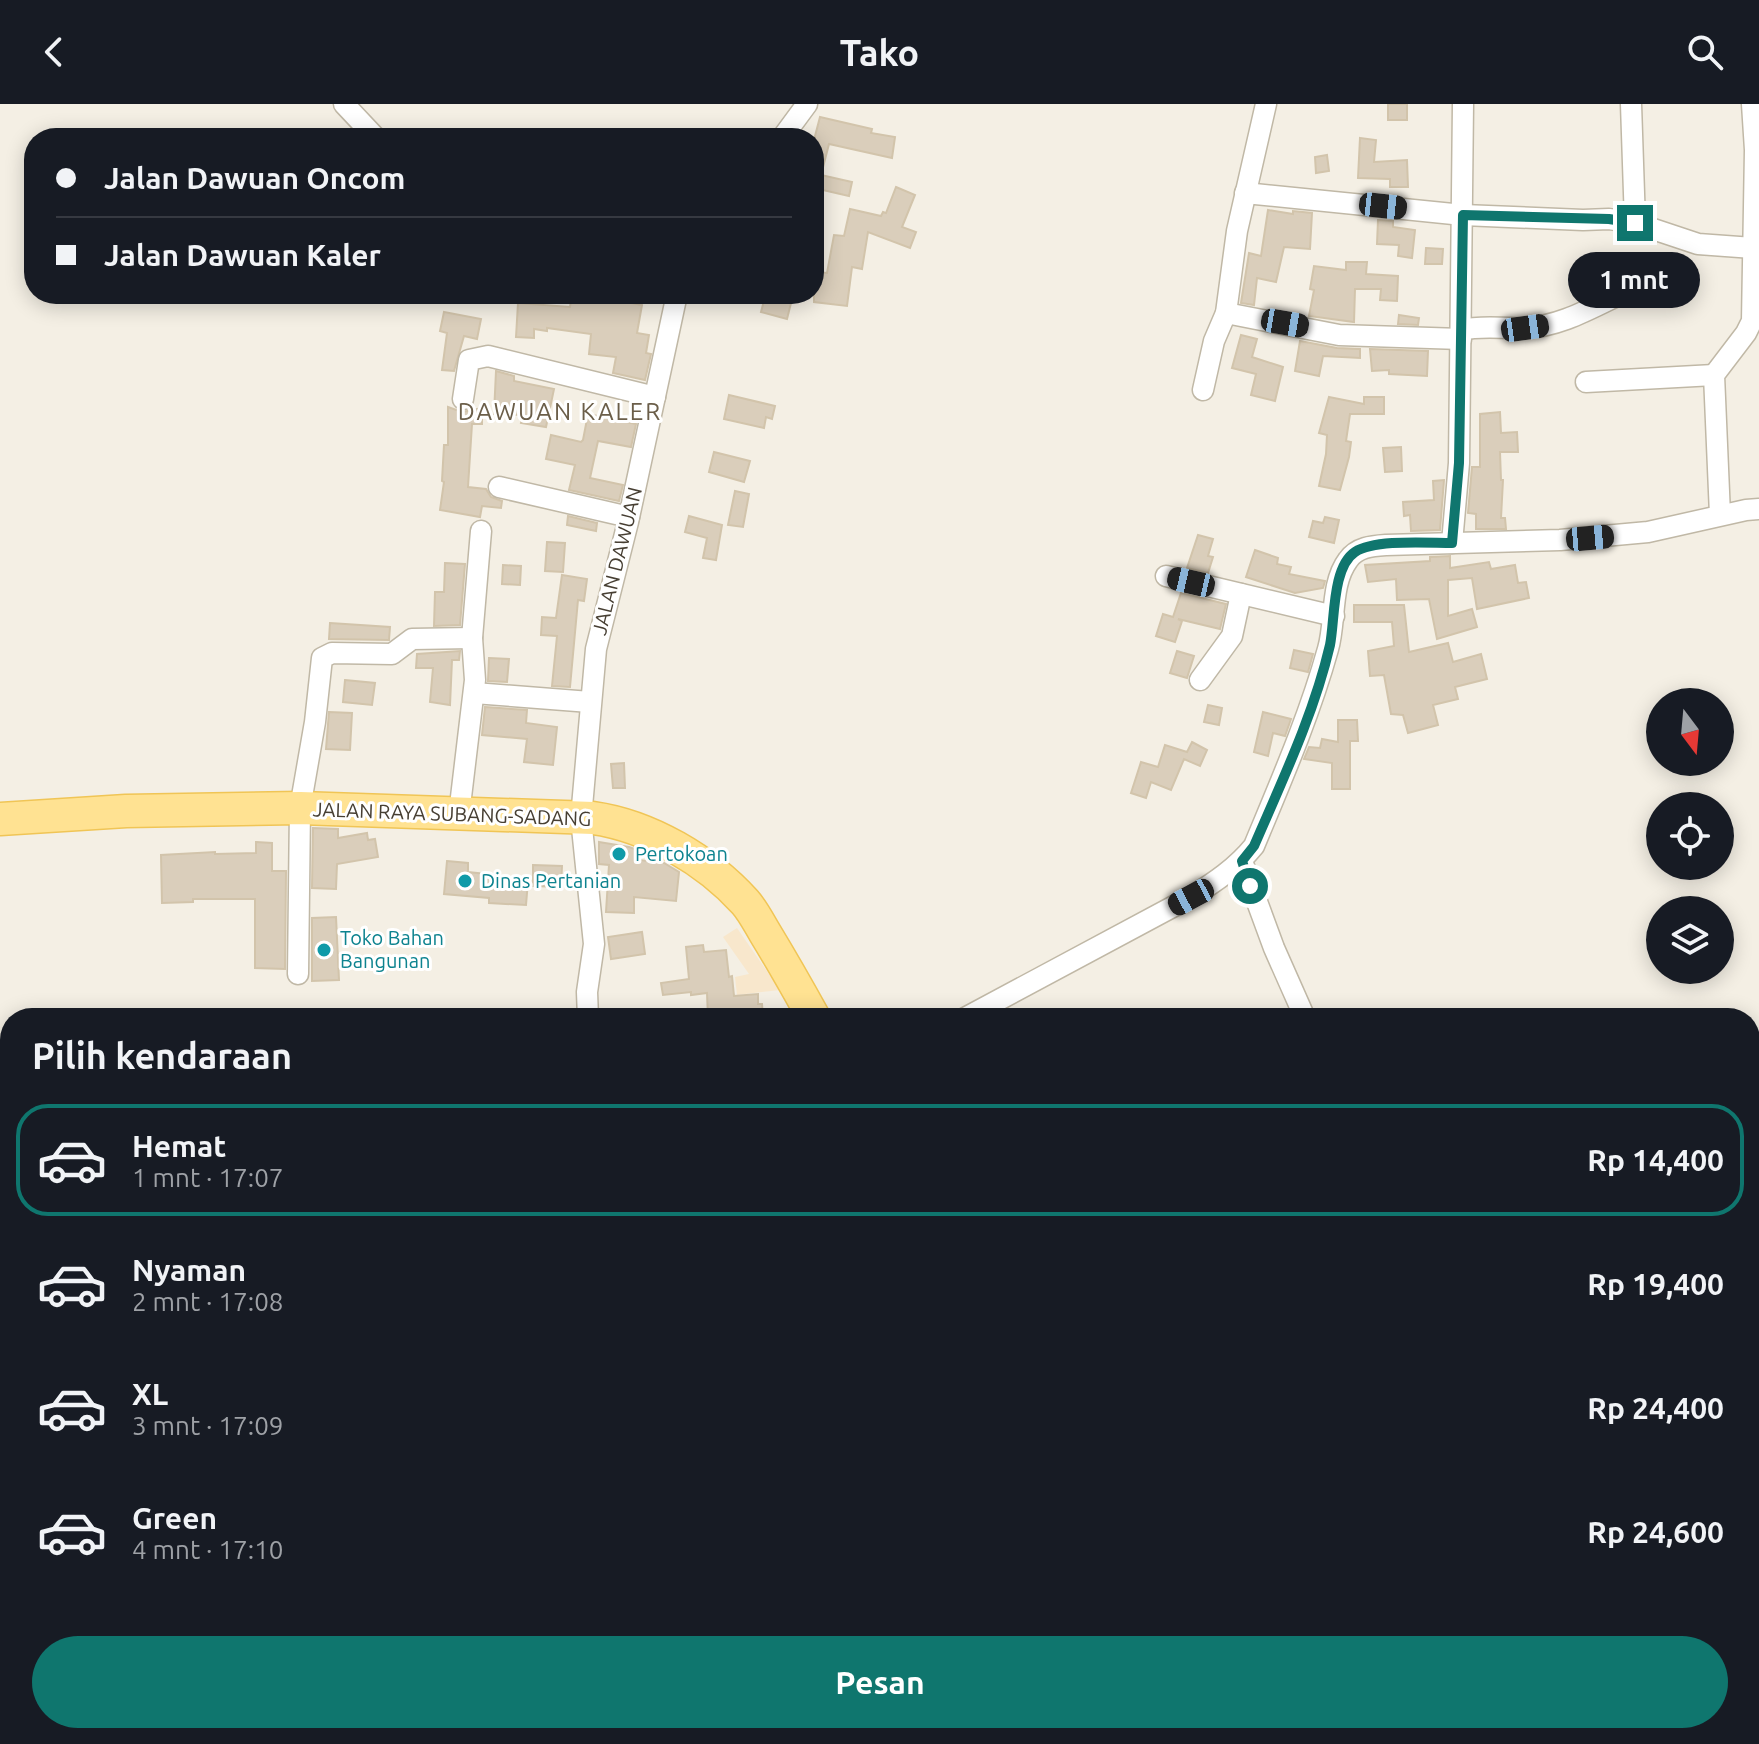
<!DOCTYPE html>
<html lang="id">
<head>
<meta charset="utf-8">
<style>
	body { margin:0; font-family:Ubuntu,sans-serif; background:#20242c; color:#f1f3f6; height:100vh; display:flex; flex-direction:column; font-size:30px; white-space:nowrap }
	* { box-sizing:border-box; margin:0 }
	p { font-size:26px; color:#9ea1a6 }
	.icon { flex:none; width:44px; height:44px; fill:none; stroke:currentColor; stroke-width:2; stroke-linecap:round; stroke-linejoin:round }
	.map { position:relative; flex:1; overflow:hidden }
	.details { position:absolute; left:0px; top:904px; width:1760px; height:736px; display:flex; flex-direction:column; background:#171b24; border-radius:32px 32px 0 0; box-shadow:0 4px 20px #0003 }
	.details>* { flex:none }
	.hud { position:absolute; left:24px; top:24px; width:800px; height:176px; border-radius:32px; box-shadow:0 4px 20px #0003; display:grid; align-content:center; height:176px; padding:0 32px; background:#171b24 }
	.needle { width:52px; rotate:164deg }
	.fabs { position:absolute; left:1646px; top:584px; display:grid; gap:16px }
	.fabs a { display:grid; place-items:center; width:88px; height:88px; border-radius:50%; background:#171b24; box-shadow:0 4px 20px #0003; font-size:40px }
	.end { position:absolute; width:36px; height:36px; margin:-18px; border:10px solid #0f766e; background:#fff; box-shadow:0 0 0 4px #fff }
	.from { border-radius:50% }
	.bubble { position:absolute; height:56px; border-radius:28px; background:#171b24; box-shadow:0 4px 20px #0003; font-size:26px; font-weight:700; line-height:56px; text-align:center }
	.car { position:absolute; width:24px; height:48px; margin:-24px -12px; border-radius:10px; box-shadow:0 0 6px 2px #0007; background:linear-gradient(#222 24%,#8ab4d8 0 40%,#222 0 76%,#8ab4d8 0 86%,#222 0) }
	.hud b { display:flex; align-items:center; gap:28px; height:76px; font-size:30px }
	.hud b+b { border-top:2px solid #363941 }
	.hud i { width:20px; height:20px; background:#f1f3f6 }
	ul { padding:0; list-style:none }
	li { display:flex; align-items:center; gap:24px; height:112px; margin:0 16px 12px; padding:0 16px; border:4px solid transparent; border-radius:32px }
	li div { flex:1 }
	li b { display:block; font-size:30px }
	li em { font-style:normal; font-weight:700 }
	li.selected { border-color:#0f766e }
	li>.icon { width:72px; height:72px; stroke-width:1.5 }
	h2 { padding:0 32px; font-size:36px; line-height:96px }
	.button { display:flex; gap:16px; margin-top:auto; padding:16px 32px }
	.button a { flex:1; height:92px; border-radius:48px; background:#0f766e; color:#fff; font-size:32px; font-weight:700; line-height:92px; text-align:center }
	header { display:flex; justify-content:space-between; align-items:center; height:104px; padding:0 32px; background:#171b24; font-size:36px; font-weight:700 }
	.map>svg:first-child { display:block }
</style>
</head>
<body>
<header><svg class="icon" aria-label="back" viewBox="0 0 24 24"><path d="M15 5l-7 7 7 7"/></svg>Tako<svg class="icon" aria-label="search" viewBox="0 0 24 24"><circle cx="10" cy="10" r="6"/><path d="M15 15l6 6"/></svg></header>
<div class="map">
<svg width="1759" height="1640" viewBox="0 0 1759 1640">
	<rect width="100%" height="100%" fill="#f4efe4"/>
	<path fill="#f8e7cc" d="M737 824 780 886 737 891 735 873 749 870 723 833Z"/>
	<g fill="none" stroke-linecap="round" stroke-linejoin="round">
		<path stroke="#99cff8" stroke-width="5" d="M171 1640 172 1630"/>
	</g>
	<g fill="#dacebb" stroke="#d2c4ab" stroke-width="2">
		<rect x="1388" y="0" width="19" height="16"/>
		<path d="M820 13 872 25 871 29 895 33 892 54 829 40 821 71 852 78 849 92 814 84V36Z"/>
		<path d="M1360 34 1376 36 1374 58 1407 56 1408 83H1390V75L1358 74Z"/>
		<path d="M1327 51 1329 67 1316 69 1315 53Z"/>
		<path d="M896 83 915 91 902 123 916 128 910 144 868 128 862 165 852 163 847 202 814 198V176L816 177 817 168 827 169 834 131 844 132 850 105 881 112 883 108 886 109Z"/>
		<path d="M1268 106 1293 110V107L1312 109 1310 145 1284 143 1276 178 1257 174 1254 201 1241 199 1249 149 1261 152Z"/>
		<path d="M1378 116 1393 117V123L1415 126 1412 154 1398 152 1399 141 1377 140Z"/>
		<path d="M1426 144 1443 145 1442 160H1425Z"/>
		<path d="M1346 158H1367L1366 170 1398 172 1397 197 1380 196 1381 185H1355L1354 218 1309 212 1314 186 1310 185 1314 162 1346 166Z"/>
		<path d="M572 190H616L615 196 642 201 637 229 649 231 646 249 651 250 645 276 613 269 616 253 589 250 591 230 547 224V227L534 225V234L516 233 518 199 570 203Z"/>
		<path d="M779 191 792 195 787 215 761 208 765 193 778 196Z"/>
		<path d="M444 208 481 215 477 235 464 232 454 267 442 266 447 229 440 227Z"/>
		<path d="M1399 211 1419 214 1418 221 1398 220Z"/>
		<path d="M1241 231 1257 235 1252 253 1283 263 1275 297 1251 291 1256 270 1232 264Z"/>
		<path d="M1300 237 1337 244 1360 245V254L1323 252 1319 272 1295 267Z"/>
		<path d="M1370 245 1428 247 1427 272 1389 270V266L1372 267Z"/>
		<path d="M496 267 514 272V277L554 285 546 323 521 319 523 311 494 310Z"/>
		<path d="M729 291 775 302 772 315 766 313 764 324 724 315Z"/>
		<path d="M1329 293 1364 300V293H1384V310H1350L1346 337 1351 338 1349 353 1340 386 1319 382 1326 350 1327 331 1319 329Z"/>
		<path d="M448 303 462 308 482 304V320H472L468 383 486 385 491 393 502 397 501 404 482 402 480 413 440 406 444 378 442 377 444 341H448Z"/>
		<path d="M1500 308 1501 329 1517 328 1518 348H1500L1501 376H1503L1501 414H1505L1506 425H1476V410L1468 409 1472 363H1480V310Z"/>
		<path d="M588 310 636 320 631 343 598 337 590 374 623 381 619 397 569 386 575 361 546 355 551 331 581 338 583 336Z"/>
		<path d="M1401 343 1402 367 1385 368 1383 344Z"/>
		<path d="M714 348 750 357 744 378 709 368Z"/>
		<path d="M1444 376 1440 426 1411 427 1410 411 1404 412 1403 398 1434 396 1433 377Z"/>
		<path d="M735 387 749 390 743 423 728 421Z"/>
		<path d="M568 412 597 419 596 427 567 421Z"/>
		<path d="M689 412 722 421 716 456 703 454 707 434 685 428Z"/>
		<path d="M1325 413 1339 416 1334 439 1309 433 1313 417 1323 419Z"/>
		<path d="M1198 431 1213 435 1208 452 1213 453 1208 469 1187 464Z"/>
		<path d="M547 438 565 439 563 468 545 467Z"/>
		<path d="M1255 446 1278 454 1277 460 1291 463 1289 470 1325 477 1323 484 1295 489 1246 473Z"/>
		<path d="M1450 452V464L1489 458 1491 465 1515 461 1518 479 1526 478 1529 494 1477 505 1472 474 1448 476V512L1472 505 1477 523 1437 535 1429 495 1397 496 1396 475 1368 478 1365 461 1430 457V453Z"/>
		<path d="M445 459 465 460 460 521 434 522 435 488H444Z"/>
		<path d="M503 461 521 462 520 481 502 480Z"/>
		<path d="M562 471 587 475 584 497 578 496 570 583 552 582 557 532 541 531 542 513 556 514Z"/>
		<path d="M1181 489 1226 500 1220 525 1178 515 1182 517 1175 538 1156 532 1163 510 1173 513Z"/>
		<path d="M1354 501H1404L1409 548 1448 539 1453 558 1481 550 1487 575 1455 583 1458 595 1433 601 1438 621 1408 629 1403 611 1391 610 1384 571 1370 572 1368 547 1394 542 1392 518H1354Z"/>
		<path d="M330 519 390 523 389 536 329 535Z"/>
		<path d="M1294 546 1313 550 1308 568 1290 564Z"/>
		<path d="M460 547 459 556H452L450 601 430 598 433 564H416L417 550Z"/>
		<path d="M1177 547 1194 552 1187 574 1170 569Z"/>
		<path d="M489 554 509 555 507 578 488 577Z"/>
		<path d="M345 576 375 579 372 601 343 598Z"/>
		<path d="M1208 601 1222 604 1219 621 1204 618Z"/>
		<path d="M485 603 527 606 526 619 557 623 553 661 524 658 527 635 482 631Z"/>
		<path d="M329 608 352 609 350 646 326 645Z"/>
		<path d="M1263 608 1291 615 1285 632 1273 629 1268 652 1254 648Z"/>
		<path d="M1338 616H1357L1358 637H1350V685H1332V659L1304 655 1309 643 1320 644 1322 635 1338 638Z"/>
		<path d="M1192 638 1207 646 1200 662 1184 655 1171 686 1151 678 1146 694 1131 689 1141 658 1158 663 1165 641 1187 648Z"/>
		<path d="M624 659 625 684H613L611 660Z"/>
		<path d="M313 724 338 725V734L367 729 368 736 375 735 378 753 337 760 336 785 312 784Z"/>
		<path d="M256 738 272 739V767H286L285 865 255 864V795H193V798L162 799 161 751 215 748V750L256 749Z"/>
		<path d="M599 738 629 743 640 747 639 756 664 759 679 768 676 797 634 793V809L606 808 609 761 599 760Z"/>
		<path d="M447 757 468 759V768L486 770V774L528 777 526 801 489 799V794L444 790Z"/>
		<path d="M533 761 562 762 561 783 533 782Z"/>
		<path d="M336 813 339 876 312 877V814Z"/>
		<path d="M642 828 645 850 611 855 608 833Z"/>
		<path d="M703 841 704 848 726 846 729 873 732 872 734 892 758 890V900H762L763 914H708L707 889 691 891V888L663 891 661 879 689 875 686 843Z"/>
	</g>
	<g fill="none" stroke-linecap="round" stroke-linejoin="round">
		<g stroke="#c0b8a6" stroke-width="23">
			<g id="street">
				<path d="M344 0 376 34"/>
				<path d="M1631 0 1635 119"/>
				<path d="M782 34 807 0"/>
				<path d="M1245 89 1463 111 1583 116 1609 115 1635 119 1698 140 1753 144"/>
				<path d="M1226 209 1339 231 1461 235"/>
				<path d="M1461 226C1483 221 1503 225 1524 224 1560 223 1593 203 1625 188"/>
				<path d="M1586 278 1714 271"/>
				<path d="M1203 286 1214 237 1226 209 1237 127 1266 0"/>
				<path d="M463 295 469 256 488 252 655 293"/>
				<path d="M499 383 629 413"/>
				<path d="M1720 411 1714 271 1746 229 1752 217 1755 46 1752 0"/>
				<path d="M1452 439 1459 359 1463 0"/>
				<path d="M1166 472 1334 512"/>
				<path d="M1200 576 1232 532 1241 490"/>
				<path d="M474 589 590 598"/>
				<path d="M459 710 475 576 472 534 481 427"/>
				<path d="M1242 757 1274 844 1305 914"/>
				<path d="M298 870 300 704 315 618 322 554 332 549 392 550 412 535 472 534"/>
				<path d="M588 914 587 888 594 840 581 714 596 545 628 418 677 190"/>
				<path d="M965 914 1191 793C1215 778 1236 764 1254 742 1281 677 1309 613 1328 545 1336 518 1330 480 1348 456 1357 443 1372 442 1386 441L1560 436 1648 428 1746 406 1759 405"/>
			</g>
		</g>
		<g stroke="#f0c556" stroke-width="35">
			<g id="primary">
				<path d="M0 715 126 707 300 704 593 714C649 722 707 756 745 798 753 807 759 819 765 829 782 857 798 885 814 914"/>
				<path d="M1160 1630 1165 1640"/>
			</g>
		</g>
		<use href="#street" stroke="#fff" stroke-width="20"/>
		<use href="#primary" stroke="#ffe292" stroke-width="32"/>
	</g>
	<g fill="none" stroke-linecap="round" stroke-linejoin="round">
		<path stroke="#0f766e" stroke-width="10" d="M1250 782 1242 757 1254 742C1282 677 1314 610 1330 541 1335 516 1332 463 1355 448 1375 435 1427 439 1452 439L1459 359 1463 111 1609 115 1635 119"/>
	</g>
	<g fill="#0f9aa8" stroke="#fff" stroke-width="3">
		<circle cx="619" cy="750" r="8"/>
		<circle cx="465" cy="777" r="8"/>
		<circle cx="324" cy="846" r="8"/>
	</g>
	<g text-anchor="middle" stroke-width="6" stroke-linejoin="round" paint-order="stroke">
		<g font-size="20" fill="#473f33" stroke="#fff">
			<text transform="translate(617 457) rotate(-76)" y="7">JALAN DAWUAN</text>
			<text transform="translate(452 710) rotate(2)" y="7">JALAN RAYA SUBANG-SADANG</text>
		</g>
		<g font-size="20" fill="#0d838f" stroke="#fff" text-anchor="start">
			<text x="635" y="757">Pertokoan</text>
			<text x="481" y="784">Dinas Pertanian</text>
			<text x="340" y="841">Toko Bahan<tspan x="340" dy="23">Bangunan</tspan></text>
		</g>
		<g font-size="24" letter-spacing="2" fill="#6b5e49" stroke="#fff">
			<text x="560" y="316">DAWUAN KALER</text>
		</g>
	</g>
</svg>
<div class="fabs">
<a><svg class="needle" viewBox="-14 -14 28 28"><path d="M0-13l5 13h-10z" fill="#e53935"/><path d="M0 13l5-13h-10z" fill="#9ea1a6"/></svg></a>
<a><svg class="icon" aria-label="locate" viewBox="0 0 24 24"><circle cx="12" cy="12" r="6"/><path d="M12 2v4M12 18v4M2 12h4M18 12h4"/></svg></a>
<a><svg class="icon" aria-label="layers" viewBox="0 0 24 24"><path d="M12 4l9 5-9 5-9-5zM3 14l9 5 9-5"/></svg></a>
</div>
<i class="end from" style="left:1250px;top:782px"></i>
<i class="end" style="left:1635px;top:119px"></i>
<div class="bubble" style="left:1568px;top:148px;width:132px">1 mnt</div>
<i class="car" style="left:1383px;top:102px;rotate:96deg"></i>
<i class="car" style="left:1285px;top:219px;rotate:100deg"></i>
<i class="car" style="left:1525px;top:224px;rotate:82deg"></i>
<i class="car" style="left:1590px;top:434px;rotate:85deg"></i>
<i class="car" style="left:1191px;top:478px;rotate:283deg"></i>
<i class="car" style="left:1191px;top:793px;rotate:242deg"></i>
<div class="hud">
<b><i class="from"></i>Jalan Dawuan Oncom</b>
<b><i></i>Jalan Dawuan Kaler</b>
</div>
<section class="details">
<h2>Pilih kendaraan</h2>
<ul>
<li class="selected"><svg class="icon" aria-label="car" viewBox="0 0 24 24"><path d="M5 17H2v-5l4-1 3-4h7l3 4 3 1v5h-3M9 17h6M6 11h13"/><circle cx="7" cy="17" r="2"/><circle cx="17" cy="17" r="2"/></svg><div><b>Hemat</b><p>1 mnt · 17:07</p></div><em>Rp 14,400</em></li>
<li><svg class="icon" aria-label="car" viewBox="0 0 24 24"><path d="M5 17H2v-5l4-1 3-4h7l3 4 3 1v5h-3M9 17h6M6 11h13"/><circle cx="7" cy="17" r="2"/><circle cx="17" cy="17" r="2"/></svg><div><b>Nyaman</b><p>2 mnt · 17:08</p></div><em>Rp 19,400</em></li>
<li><svg class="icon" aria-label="car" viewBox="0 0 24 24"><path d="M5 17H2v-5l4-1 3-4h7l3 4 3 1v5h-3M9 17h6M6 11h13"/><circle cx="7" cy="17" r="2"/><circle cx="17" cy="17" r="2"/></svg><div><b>XL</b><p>3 mnt · 17:09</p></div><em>Rp 24,400</em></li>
<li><svg class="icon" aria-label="car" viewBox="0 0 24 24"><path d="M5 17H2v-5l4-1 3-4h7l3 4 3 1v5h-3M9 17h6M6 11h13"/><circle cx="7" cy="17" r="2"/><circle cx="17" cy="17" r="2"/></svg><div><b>Green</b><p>4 mnt · 17:10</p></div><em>Rp 24,600</em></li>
</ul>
<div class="button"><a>Pesan</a></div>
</section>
</div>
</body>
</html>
